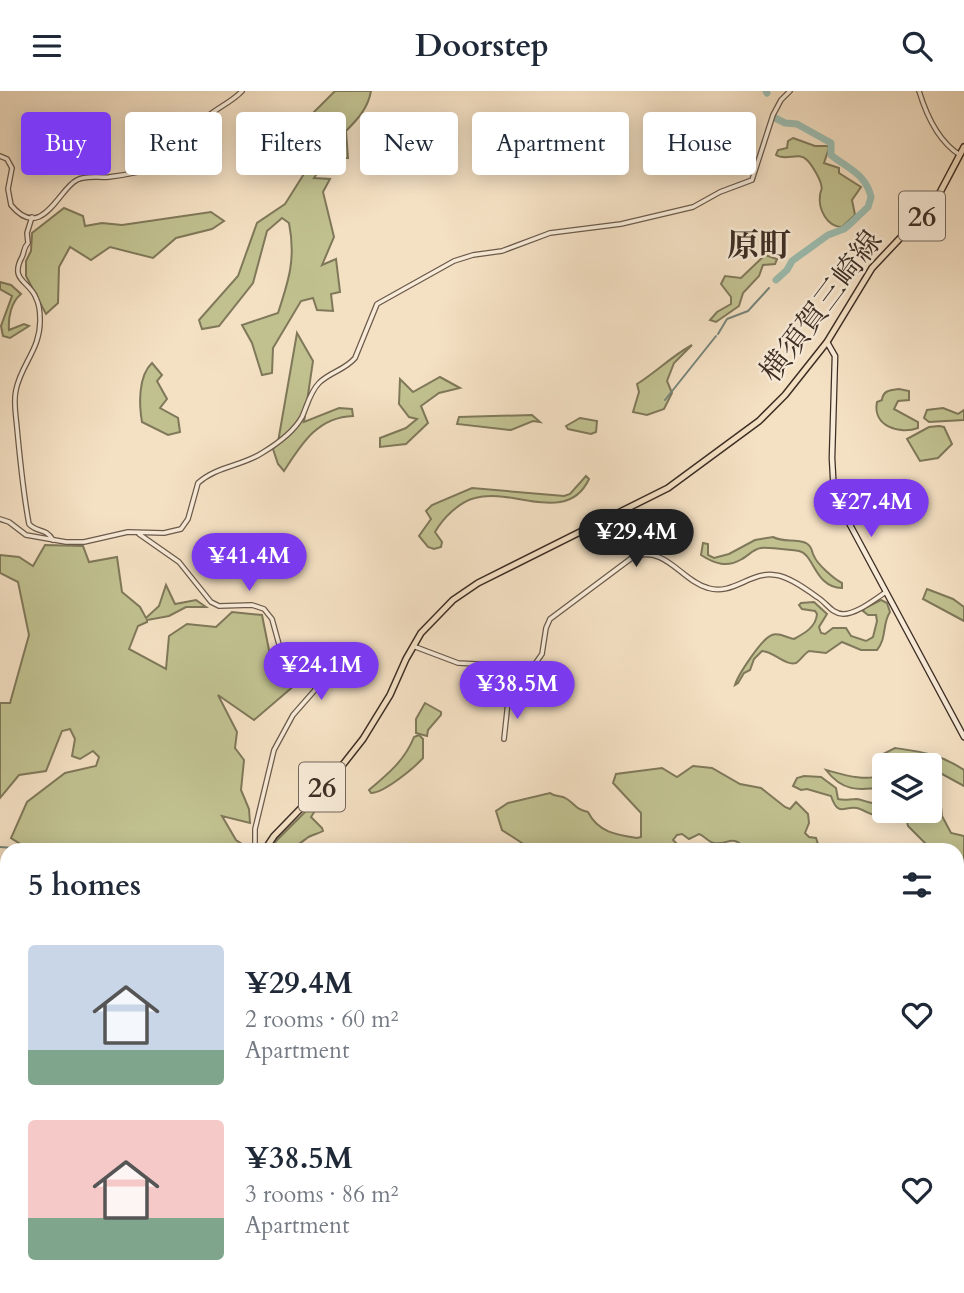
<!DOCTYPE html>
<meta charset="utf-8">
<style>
body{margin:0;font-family:Cardo,"Noto Serif JP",serif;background:#f6f6f7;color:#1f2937;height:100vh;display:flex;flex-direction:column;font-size:26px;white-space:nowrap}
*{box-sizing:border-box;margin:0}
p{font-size:23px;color:#747a83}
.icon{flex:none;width:38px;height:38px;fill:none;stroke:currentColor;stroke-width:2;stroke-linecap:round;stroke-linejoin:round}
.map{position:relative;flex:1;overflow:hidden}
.side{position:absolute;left:0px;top:752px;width:964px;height:450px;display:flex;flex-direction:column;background:#fff;border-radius:21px 21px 0 0;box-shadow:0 4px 18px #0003}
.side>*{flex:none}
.hud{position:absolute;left:21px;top:21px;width:922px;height:63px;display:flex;gap:14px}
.controls{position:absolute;left:872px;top:662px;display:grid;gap:14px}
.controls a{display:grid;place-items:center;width:70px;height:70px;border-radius:7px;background:#fff;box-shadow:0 4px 18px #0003;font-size:35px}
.price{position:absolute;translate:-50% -60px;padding:0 16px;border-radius:24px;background:#7c3aed;color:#fff;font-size:23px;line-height:46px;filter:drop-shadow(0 2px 4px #0008)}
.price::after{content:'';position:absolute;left:50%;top:42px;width:21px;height:16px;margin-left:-10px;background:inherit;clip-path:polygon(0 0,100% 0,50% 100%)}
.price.active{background:#222;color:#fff}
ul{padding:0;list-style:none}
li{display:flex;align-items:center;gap:21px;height:175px;padding:0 28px}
li span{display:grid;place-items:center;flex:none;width:196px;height:140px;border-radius:7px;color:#555}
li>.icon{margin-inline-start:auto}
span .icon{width:84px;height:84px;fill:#fffc;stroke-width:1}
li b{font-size:30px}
h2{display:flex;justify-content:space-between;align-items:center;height:84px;padding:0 28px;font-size:30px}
.pill{padding:0 24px;border-radius:7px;background:#fff;box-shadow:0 4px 18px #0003;font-size:24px;line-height:63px}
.pill.active{background:#7c3aed;color:#fff}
header{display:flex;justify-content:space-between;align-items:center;height:91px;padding:0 28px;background:#fff;font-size:32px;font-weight:600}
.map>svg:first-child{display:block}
.green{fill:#c1c190;stroke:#7f785a;stroke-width:2}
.water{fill:#9cbdb1;stroke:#768479;stroke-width:2}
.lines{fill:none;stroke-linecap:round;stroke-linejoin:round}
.stream{stroke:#768479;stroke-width:2}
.river{stroke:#9cbdb1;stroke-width:7}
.tertiary-casing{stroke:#6b5a4c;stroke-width:6}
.secondary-casing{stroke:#3d2e25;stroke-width:7}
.primary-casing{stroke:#3d2e25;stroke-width:8}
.trunk-casing{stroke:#3d2e25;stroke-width:8}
.tertiary{stroke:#f8ebd8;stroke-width:3.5}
.secondary{stroke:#f8ebd8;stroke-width:4.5}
.primary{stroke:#f4e0c3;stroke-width:5}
.trunk{stroke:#f4e0c3;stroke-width:5}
.labels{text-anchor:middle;stroke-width:5;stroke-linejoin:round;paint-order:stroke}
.shield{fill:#f8ebd8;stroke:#75675b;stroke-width:2}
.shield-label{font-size:28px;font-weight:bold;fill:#3d2e25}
.street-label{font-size:30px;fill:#3d2e25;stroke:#f8ebd8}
.neighbourhood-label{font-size:32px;font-weight:bold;fill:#3d2e25;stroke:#f8ebd8}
</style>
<header><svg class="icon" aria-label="menu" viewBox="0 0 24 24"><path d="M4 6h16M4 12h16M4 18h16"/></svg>Doorstep<svg class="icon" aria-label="search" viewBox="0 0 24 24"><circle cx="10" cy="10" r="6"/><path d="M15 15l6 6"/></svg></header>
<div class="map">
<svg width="964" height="1202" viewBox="0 0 964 1202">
<rect width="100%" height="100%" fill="#f4e0c3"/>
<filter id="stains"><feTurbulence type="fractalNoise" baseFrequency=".00286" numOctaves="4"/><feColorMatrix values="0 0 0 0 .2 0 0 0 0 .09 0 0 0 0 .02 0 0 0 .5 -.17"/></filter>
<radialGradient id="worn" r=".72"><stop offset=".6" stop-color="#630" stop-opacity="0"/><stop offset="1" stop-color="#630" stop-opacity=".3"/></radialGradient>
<g class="green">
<path d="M335,0H371C368,17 358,28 346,40L348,67H328L314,87L330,88L323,101L334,146L322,174L336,168L340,201L331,203L333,220L317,219L313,207L301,210L273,257L272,282L262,284L252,252L242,234L278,222C289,189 296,167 289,132L282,127L267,140L253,192L219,235L202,238L199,229L238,185L257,132L285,113L319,59L310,46L288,73L277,69L289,46Z"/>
<path d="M793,47L815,55H827L829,57L824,72L839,77V82L861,96L852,109L855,124L842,136C827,136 818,118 820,104C821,97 823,100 821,93C819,86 812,74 807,69C798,60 786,71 776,64L778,59L787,57L788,50Z"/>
<polygon points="64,117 83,125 85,135 102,132 122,134 211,121 224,130 212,138 176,147 153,167 110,156 91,169 70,156 59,176 58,212 46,223 26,185 26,170 31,160 32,142"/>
<polygon points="765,164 777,168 775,173 763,174 759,185 743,202 739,215 716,231 710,229 717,221 731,213 731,206 721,193 725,185 741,187"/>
<path d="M0,191L11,194L21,203C11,211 8,227 9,239L24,233L29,235L10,247L3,245L1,235L12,205L0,198Z"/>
<path d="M297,242L313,270L304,331L339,317L352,318L353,325C317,326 301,354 284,380L278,373L273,358L278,351Z"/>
<path d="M692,254L674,272L667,290L672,302L664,318L647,324L633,321L639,301L637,293C656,281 672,265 692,254Z"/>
<path d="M152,272L162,284L157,290L167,308L160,317L178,327L180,341L168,344L142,331C139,314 138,285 152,272Z"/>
<polygon points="440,286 460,297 439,302 421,315 428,332 406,353 380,356 380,347 406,337 417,328 409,326 399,313 400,288 413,301"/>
<path d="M899,298L909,300V309L898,310L894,318L918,331V337C900,344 872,335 877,311L882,309C883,299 891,299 899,298Z"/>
<polygon points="943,317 958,323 964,319 964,329 929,331 924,327 927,319"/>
<polygon points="532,324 540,331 533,330 511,339 457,333 459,326"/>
<polygon points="580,327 597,330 596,341 591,343 568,338 566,335"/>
<polygon points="939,335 944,336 952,353 938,367 920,370 907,348 929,336"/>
<path d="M586,385L589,388C567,435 513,396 475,407C459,411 443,427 435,441L442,451L441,456L434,458L428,456L419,445L431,428L426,420L432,414L472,397L564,405L570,403Z"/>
<polygon points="896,402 914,413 906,427 885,414 874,417 870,410"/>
<path d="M773,446C784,452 795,447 806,452C813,456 811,460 814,465C817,473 834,488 842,492V497C815,497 814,463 799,460C794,459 764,456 761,457C753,458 748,465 742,468C727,477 715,473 701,464L703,452L708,453V464L714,467L729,463L755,449Z"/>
<polygon points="45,454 83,455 89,471 117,466 122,501 140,516 146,527 159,515 166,494 175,513 196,509 206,516 186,516 169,525 147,529 147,531 138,535 129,558 166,578 169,545 187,533 216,536 232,521 262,524 271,569 295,580 302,588 254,629 218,604 237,641 235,657 244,669 241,699 249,718 250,732 222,725 236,749 251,759 153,759 138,753 131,759 30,759 11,747 27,711 65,682 96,675 99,666 93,660 80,668 72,665 75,648 70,638 62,640 46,680 19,684 0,707 0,612 10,612 29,544 18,491 0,482 0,464 19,466 33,475"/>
<polygon points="927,498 953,508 964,516 964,530 923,508"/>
<path d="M881,509L887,512L890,521C882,533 887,547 877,559H861L842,551L826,562L809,560C804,563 800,570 796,572C785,575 773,560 762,560L754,568L750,579L744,582L738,592L735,594C738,584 762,547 772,544C779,541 787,547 794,548C805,542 816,536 817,523L815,520L802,518L799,514L801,512L814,511L827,523L819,536L821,542L825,543L833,537H846L851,545L866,550L873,546L877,530L876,524H868L863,520L865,517Z"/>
<polygon points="425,612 441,621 441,624 428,639 427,645 416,642 416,628"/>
<path d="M419,644L423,648V667C414,677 384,702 371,702L369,699C388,683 405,669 414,646Z"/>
<path d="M895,657C923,661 940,663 964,679V695L929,676V674L920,672L884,674V693L882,696C858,700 842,700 826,679C841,683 868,692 882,683L879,665Z"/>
<path d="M693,675L712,677L740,693L761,697L785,716L790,718L796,711L808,723L809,732L805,742L809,746L816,747L820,759H746C732,741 728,755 714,752C708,751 705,745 699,743L689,748L682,743L677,744L673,749L676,752L673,759H526L525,754L502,739L496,720L508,712L550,702C556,707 560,703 567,708C576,714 575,718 588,721C598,741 616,744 637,747L641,746V722L613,692L616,683L662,677L677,686Z"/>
<path d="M804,685L821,686L836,697L838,708C845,710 849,708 857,708C865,709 870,714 880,712L881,703L884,701V717L876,724C868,723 866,720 860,718C846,712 839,729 831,705L807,698L801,699L793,695L797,687Z"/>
<polygon points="929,690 939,697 942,725 951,742 964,745 964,801 957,801 957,760 932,759 908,735 906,726 894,729 898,719 929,719"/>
<path d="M319,707L322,709L311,726L322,737L323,740C318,743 311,744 307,747C290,760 291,760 270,759L277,749Z"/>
<polygon points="957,827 964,844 964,1040 957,1044"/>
<polygon points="7,896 7,980 0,992 0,897"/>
<polygon points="7,1032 7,1195 92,1195 89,1202 0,1202 0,1056 4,1052 0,1040"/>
<polygon points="964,1047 964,1107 957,1110 957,1055"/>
<polygon points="706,1195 793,1195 792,1202 704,1202"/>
</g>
<polygon class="water" points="964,862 964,950 957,953 957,870"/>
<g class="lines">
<g class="stream">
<polyline points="718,243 727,228 748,220 769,197"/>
<polyline points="665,309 716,245"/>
<polyline points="0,756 14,757"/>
</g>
<g class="river">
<polyline points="766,0 767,2"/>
<path d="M775,27L785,32L797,33L831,52V64C847,77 866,83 871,106L868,116L850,133L844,138L828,144L792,170L787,179L776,189"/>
</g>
<defs>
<g id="tertiary">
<path d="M919,0C926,23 939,51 960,64"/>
<path d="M0,65L7,68L12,77L8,98L11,114C42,152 59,97 77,89C86,84 98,87 109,86C126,84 145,80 161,75C185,67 191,40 208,25C219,16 233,10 242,0"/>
<path d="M32,126L27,142L28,152C23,157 25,160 22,166C9,190 30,190 36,207C39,213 40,222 40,228C41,258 21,273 16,299C13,311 16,324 17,337C20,369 23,401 29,433C37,442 45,436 53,449"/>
<path d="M0,428L9,431L26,444L66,451H84L128,441L164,442L181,438L188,428L198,392C217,375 242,375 262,362C277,353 293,342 302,326C307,315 310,301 319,292C330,281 345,279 355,267L377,213L454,170L473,164L502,160L550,142L621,133L693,116L720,101L752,89L773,24L781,9L790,0"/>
<polyline points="139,443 179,471 211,511 219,515 252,514 264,518 272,528 280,557 308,576 316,587 315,599 293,624 274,659 255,738 255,760"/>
<polyline points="413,555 458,572 495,574 521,592"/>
<path d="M504,648L508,611L542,563L546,537L550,528L633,466C666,454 680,489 708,497C732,505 751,480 775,484C788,485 806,498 817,506C826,511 832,523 843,523C857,523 875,508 886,501"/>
<polyline points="0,1032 7,1024"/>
</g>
<polyline id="secondary" points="827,251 835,265 832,367 834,404 964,646"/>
<polyline id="primary" points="264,760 274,745 341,676 363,648 390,604 406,568 421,542 453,509 478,492 668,397 759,330 785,304 827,251 872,177 936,109 964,56"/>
<g id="trunk">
<polyline points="329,1195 331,1202"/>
<polyline points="201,1202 202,1195"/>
</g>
</defs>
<use href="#tertiary" class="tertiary-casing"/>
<use href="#secondary" class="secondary-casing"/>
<use href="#primary" class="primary-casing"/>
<use href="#trunk" class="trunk-casing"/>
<use href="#tertiary" class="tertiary"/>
<use href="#secondary" class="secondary"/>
<use href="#primary" class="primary"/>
<use href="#trunk" class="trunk"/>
</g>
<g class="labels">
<g class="shield">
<rect x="899" y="100.5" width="46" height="49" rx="5"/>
<rect x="299" y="671.5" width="46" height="49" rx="5"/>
</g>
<g class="shield-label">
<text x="922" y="135">26</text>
<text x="322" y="706">26</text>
</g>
<g class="street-label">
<text transform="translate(821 215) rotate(-53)" y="10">横須賀三崎線</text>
</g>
<g class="neighbourhood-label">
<text x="759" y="165">原町</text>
</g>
</g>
<rect width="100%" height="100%" filter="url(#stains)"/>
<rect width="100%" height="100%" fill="url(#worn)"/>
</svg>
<div class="controls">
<a><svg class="icon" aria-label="layers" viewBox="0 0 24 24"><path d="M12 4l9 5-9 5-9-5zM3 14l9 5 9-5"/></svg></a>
</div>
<b class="price" style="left:871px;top:448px">¥27.4M</b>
<b class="price active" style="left:636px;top:478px">¥29.4M</b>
<b class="price" style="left:249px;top:502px">¥41.4M</b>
<b class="price" style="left:321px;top:611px">¥24.1M</b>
<b class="price" style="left:517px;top:630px">¥38.5M</b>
<div class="hud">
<a class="pill active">Buy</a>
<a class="pill">Rent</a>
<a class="pill">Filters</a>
<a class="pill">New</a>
<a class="pill">Apartment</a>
<a class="pill">House</a>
</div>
<section class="side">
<h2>5 homes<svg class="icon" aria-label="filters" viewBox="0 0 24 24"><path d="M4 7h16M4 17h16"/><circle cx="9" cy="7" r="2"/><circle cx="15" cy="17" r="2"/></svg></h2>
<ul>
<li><span style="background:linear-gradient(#c9d6e8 75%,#7fa58c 0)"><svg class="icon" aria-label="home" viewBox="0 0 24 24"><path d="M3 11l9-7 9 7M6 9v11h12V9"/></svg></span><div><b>¥29.4M</b><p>2 rooms · 60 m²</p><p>Apartment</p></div><svg class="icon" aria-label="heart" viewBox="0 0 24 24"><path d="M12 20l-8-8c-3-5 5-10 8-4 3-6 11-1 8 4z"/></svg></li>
<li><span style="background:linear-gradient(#f6c9c9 70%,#7fa58c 0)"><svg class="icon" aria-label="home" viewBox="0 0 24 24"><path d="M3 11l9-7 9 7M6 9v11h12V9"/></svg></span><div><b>¥38.5M</b><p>3 rooms · 86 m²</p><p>Apartment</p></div><svg class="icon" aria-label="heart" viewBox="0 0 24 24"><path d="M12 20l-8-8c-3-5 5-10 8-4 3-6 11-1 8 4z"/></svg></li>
</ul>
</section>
</div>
